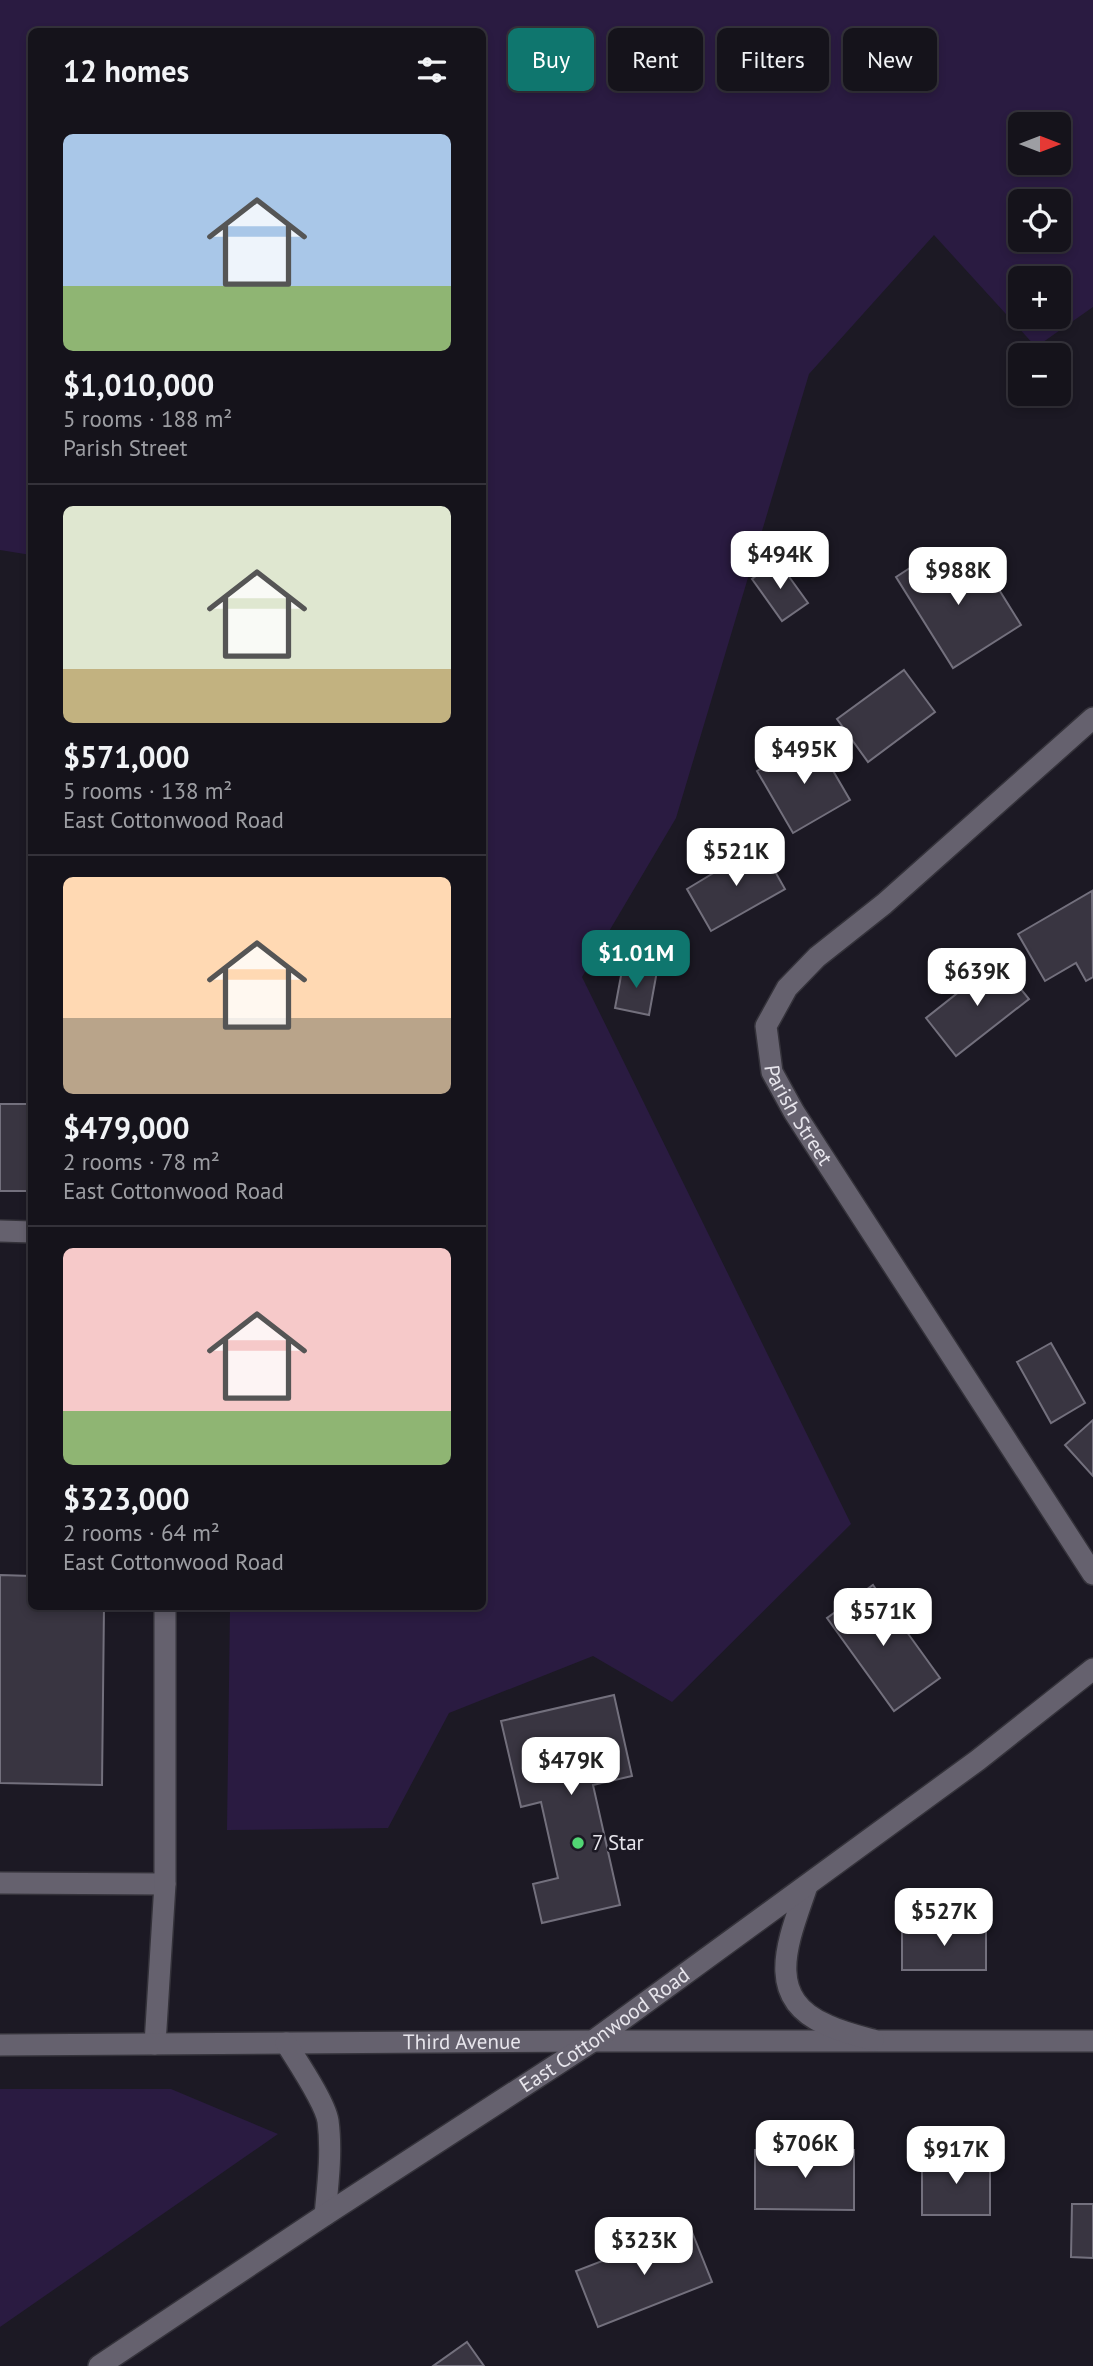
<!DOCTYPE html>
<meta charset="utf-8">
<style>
body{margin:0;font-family:"PT Sans",sans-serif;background:#1e1c24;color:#f1f3f6;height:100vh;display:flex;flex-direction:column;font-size:26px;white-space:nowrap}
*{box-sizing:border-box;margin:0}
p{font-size:23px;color:#9d9ea3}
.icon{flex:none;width:38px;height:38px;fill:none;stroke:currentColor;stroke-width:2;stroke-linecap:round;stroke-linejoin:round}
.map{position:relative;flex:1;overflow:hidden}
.panel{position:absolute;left:28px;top:28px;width:458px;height:1582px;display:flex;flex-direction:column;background:#15131b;border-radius:10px;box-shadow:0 4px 10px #0003,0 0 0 2px #34323a}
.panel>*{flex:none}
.hud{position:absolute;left:508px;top:28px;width:480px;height:63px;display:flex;gap:14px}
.needle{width:46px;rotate:90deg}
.fabs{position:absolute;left:1008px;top:112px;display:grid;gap:14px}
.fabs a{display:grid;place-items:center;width:63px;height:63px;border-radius:10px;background:#15131b;box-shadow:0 4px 10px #0003,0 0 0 2px #34323a;font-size:35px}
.price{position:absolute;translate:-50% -60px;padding:0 16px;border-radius:14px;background:#fff;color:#222;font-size:23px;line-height:46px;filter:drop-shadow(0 2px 4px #0008)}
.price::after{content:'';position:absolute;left:50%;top:42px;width:21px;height:16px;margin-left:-10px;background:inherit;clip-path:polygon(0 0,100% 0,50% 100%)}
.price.current{background:#0f766e;color:#fff}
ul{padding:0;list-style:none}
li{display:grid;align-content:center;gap:14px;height:371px;padding:0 35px}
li+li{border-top:2px solid #34323a}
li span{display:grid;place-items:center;height:217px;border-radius:10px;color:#555}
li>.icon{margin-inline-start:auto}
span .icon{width:126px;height:126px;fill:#fffc;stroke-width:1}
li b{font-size:30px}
h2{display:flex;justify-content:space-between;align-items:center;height:84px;padding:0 35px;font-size:30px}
.chip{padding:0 24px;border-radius:10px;background:#15131b;box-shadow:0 4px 10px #0003,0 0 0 2px #34323a;font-size:24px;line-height:63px}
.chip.current{background:#0f766e;color:#fff}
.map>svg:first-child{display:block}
.green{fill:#2a1b41;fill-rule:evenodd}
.building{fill:#393541;stroke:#73707d;stroke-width:2}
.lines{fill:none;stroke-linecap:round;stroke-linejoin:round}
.service-casing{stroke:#34323a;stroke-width:24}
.minor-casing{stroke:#34323a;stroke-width:24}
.tertiary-casing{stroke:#34323a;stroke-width:24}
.secondary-casing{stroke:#34323a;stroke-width:24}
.service{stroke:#65616e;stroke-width:21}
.minor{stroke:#65616e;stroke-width:21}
.tertiary{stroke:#65616e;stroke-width:21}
.secondary{stroke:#65616e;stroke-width:21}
.poi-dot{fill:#51d674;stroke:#1c1924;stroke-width:2.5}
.labels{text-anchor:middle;stroke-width:5;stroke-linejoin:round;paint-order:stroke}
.street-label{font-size:21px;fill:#e7e5ec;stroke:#1c1924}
.poi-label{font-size:21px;fill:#e7e5ec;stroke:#1c1924;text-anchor:start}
</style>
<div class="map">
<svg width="1093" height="2366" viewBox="0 0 1093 2366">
<rect width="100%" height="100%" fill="#1c1924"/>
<g class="green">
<path d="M0,0H1093V307L1036,347L934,235L809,374L676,818L582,977L851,1524L672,1702L593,1656L449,1713L388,1828L227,1830L230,1607L483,1606V32H32L31,555L0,550ZM1020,124H1059V163H1020ZM1020,201H1059V240H1020ZM1020,278H1059V317H1020Z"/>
<polygon points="0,2089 171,2089 278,2134 0,2327"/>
</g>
<g class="building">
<polygon points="938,550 957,581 983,564 1021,625 953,668 896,577"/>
<polygon points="777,560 808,603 782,621 752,579"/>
<polygon points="904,670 935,712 868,762 837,719"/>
<polygon points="814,738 850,800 793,833 757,771"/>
<polygon points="760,845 785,889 711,931 687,889"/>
<polygon points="1092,891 1093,977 1086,981 1076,963 1045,981 1018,934"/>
<polygon points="998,961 1029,999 956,1056 926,1018"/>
<polygon points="623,965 657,971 649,1015 615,1008"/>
<rect x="0" y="1104" width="32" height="87"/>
<polygon points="1051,1343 1085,1403 1051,1423 1017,1362"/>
<polygon points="1093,1420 1093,1476 1065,1445"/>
<polygon points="0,1575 32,1576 32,1606 104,1606 102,1785 0,1783"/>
<polygon points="873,1585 940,1678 894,1711 827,1618"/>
<polygon points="614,1695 632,1776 593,1785 620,1905 542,1923 533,1884 558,1878 541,1802 521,1807 501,1721"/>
<rect x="902" y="1926" width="84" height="44"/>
<polygon points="755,2150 854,2150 854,2210 755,2209"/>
<rect x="922" y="2156" width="68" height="59"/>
<polygon points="1072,2204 1093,2204 1093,2258 1071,2257"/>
<polygon points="690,2227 712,2282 598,2327 576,2271"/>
<polygon points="467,2342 484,2366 433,2366"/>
</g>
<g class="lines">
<defs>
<g id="service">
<polyline points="0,1231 32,1232"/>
<polyline points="0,1883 165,1884"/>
<polyline points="155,2044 165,1884 165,1606"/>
</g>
<g id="minor">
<path id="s1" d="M1093,718L884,904L817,957L787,988L766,1026L772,1072L794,1112L1093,1574"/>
</g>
<g id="tertiary">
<path id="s2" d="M0,2045L593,2041H1093"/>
</g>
<g id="secondary">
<path d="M807,1886C790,1937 761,1997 827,2025C842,2032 858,2036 873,2040"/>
<path d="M286,2043C297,2061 325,2102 328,2121C332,2151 328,2184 325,2215"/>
<path id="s3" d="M99,2366L325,2215L593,2041L978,1760L1093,1669"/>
</g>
</defs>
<use href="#service" class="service-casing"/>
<use href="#minor" class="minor-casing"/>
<use href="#tertiary" class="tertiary-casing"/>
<use href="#secondary" class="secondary-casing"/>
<use href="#service" class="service"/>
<use href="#minor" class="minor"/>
<use href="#tertiary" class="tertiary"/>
<use href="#secondary" class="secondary"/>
</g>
<circle class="poi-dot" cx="578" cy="1843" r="7"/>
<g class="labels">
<g class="street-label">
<text dy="7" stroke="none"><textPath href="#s1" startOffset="548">Parish Street</textPath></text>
<text dy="7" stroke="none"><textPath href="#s3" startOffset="607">East Cottonwood Road</textPath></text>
<text dy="7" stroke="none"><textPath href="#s2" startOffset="462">Third Avenue</textPath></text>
</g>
<g class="poi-label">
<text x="592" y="1850">7 Star</text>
</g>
</g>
</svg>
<div class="fabs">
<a><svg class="needle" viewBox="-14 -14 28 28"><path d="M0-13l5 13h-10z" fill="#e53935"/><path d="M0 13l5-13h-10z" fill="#9d9ea3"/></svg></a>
<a><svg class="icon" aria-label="locate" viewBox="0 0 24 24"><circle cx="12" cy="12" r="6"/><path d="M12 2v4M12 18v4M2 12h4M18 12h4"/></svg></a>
<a>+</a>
<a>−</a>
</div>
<b class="price" style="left:780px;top:591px">$494K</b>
<b class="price" style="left:958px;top:607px">$988K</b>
<b class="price" style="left:804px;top:786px">$495K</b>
<b class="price" style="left:736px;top:888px">$521K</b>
<b class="price current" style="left:636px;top:990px">$1.01M</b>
<b class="price" style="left:977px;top:1008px">$639K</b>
<b class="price" style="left:883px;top:1648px">$571K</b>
<b class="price" style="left:571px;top:1797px">$479K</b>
<b class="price" style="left:944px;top:1948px">$527K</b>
<b class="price" style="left:805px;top:2180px">$706K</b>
<b class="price" style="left:956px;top:2186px">$917K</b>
<b class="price" style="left:644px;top:2277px">$323K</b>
<div class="hud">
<a class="chip current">Buy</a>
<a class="chip">Rent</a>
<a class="chip">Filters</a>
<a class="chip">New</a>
</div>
<section class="panel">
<h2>12 homes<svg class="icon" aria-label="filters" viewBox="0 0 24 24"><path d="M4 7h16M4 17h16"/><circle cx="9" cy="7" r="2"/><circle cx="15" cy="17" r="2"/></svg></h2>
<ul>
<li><span style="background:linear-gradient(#a9c7e8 70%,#8fb573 0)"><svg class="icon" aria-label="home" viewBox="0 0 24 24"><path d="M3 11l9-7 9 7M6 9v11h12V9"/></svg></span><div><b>$1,010,000</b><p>5 rooms · 188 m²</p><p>Parish Street</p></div></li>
<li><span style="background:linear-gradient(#dfe7d0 75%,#c2b280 0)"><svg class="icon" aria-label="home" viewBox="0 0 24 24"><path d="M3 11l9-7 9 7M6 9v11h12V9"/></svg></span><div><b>$571,000</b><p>5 rooms · 138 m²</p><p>East Cottonwood Road</p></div></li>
<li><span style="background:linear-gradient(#ffd9b3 65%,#b9a48a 0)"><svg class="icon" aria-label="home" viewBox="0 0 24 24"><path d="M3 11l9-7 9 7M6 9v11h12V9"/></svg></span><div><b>$479,000</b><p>2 rooms · 78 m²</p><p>East Cottonwood Road</p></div></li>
<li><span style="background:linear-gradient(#f6c9c9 75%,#8fb573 0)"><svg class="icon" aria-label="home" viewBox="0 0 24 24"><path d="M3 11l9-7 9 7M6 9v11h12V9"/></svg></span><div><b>$323,000</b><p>2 rooms · 64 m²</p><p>East Cottonwood Road</p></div></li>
</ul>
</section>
</div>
